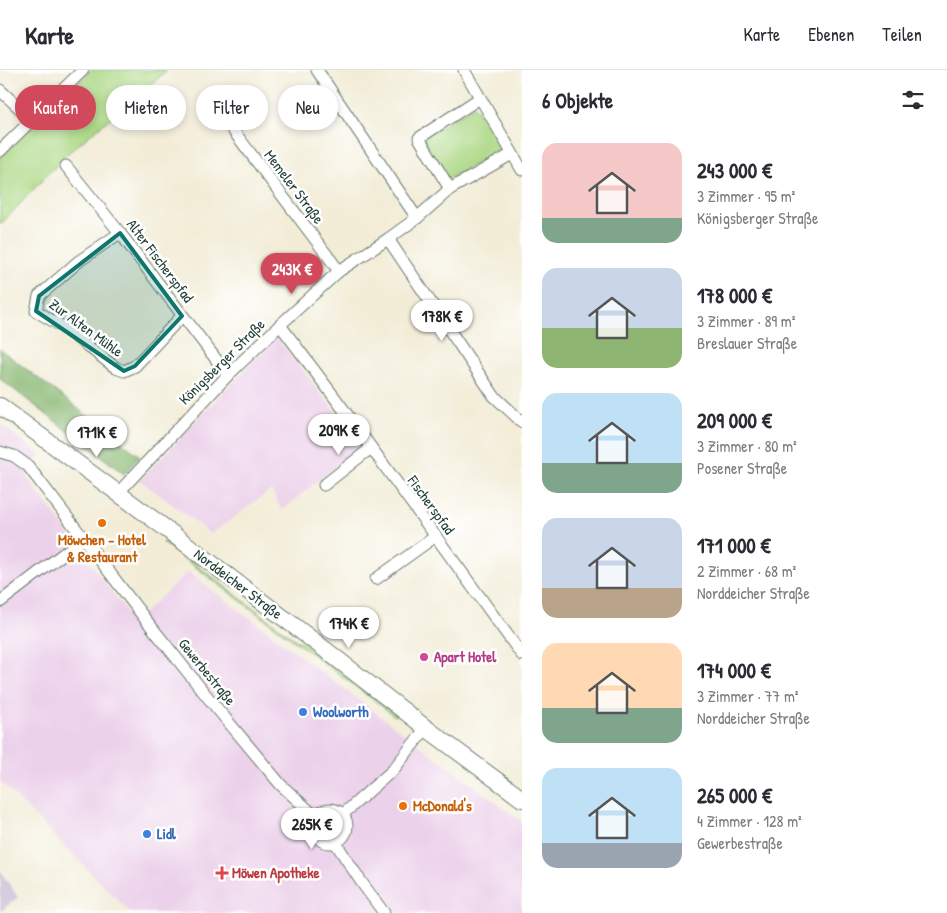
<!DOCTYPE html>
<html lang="de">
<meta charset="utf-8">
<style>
body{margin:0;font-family:"Patrick Hand",sans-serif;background:#f2f2f3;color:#2b2b33;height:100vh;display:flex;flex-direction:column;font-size:19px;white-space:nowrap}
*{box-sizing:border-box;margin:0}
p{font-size:16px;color:#7c7c81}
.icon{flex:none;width:28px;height:28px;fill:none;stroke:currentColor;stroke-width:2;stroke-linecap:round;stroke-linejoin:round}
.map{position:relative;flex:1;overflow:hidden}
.details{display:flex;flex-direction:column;background:#fff;width:425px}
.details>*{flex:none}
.top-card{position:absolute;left:15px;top:15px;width:431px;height:45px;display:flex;gap:10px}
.price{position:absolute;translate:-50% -42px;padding:0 11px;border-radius:18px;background:#fff;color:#222;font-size:16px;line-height:32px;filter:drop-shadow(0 1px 2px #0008)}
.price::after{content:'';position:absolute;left:50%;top:30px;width:15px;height:11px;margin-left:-8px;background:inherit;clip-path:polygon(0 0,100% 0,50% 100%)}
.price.current{background:#d1495b;color:#fff}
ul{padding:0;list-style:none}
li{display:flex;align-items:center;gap:15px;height:125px;padding:0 20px}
li span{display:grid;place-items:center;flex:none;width:140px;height:100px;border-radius:15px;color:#555}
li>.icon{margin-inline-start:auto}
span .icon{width:60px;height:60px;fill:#fffc;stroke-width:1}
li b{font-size:21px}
h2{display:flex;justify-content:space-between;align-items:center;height:60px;padding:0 20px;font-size:21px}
.tag{padding:0 18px;border-radius:22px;background:#fff;box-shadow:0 2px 8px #0003;font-size:18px;line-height:45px}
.tag.current{background:#d1495b;color:#fff}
header{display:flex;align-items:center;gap:30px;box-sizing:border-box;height:70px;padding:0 25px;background:#fff;border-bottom:1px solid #e1e1e2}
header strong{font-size:24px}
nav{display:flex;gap:28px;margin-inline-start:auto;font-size:18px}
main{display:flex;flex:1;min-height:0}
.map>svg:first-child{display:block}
.built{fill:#ecd1ea}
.industrial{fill:#cbbfd5}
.green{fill:#acd884;stroke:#668a5c}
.forest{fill:#89b872;stroke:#547a53}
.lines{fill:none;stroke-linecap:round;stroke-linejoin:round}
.minor-casing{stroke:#697b6d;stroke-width:13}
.secondary-casing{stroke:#697b6d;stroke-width:18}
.minor{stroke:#fff;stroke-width:11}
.secondary{stroke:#fff;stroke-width:16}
.marked{fill:#0f766e;fill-opacity:0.2;stroke:#0f766e;stroke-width:4;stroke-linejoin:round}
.food-dot{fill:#e8710a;stroke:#fff;stroke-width:2}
.hotel-dot{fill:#d1479c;stroke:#fff;stroke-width:2}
.shop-dot{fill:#3f7fe0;stroke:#fff;stroke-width:2}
.health-dot{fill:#e0444e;stroke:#fff;stroke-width:2}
.labels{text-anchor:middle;stroke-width:5;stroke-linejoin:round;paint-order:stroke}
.street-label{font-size:15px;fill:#1f3d34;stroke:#fff}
.food-label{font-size:15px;font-weight:bold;fill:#c56008;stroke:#fff}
.hotel-label{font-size:15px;font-weight:bold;fill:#b23c85;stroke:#fff;text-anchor:start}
.shop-label{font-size:15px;font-weight:bold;fill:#366cbe;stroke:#fff;text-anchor:start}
.health-label{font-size:15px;font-weight:bold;fill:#be3a42;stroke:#fff;text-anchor:start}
</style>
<header>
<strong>Karte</strong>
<nav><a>Karte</a><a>Ebenen</a><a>Teilen</a></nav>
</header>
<main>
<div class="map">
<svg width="522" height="843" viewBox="0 0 522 843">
<rect width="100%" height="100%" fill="#fff"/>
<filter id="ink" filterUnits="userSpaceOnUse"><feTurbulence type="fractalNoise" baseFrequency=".02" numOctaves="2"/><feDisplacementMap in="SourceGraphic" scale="10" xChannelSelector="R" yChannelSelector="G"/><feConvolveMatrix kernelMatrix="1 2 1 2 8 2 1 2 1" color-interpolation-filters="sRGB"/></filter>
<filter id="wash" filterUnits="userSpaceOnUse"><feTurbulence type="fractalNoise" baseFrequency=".0096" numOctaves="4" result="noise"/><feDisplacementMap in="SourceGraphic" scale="20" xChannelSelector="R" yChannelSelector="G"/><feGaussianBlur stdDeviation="1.12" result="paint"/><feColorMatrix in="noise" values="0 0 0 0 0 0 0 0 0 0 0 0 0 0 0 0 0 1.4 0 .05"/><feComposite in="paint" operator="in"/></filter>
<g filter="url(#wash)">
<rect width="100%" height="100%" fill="#f3edd8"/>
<g class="built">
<polygon points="276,267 362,375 282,440 271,420 211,464 140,410"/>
<polygon points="0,354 40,385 26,406 134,552 188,502 522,752 522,843 131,843 0,711"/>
</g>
<polygon class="industrial" points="0,800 18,827 0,842"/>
<g class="green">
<polygon points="91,0 168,0 67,84 0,155 0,88"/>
<polygon points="474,36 503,79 448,109 423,68"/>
<polygon points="165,471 297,571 304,572 396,643 395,646 162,472"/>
<circle cx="330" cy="756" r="9"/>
</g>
<polygon class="forest" points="0,279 140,386 124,404 0,309"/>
</g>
<g filter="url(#ink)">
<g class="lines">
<defs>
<g id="minor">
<polyline points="317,0 417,148"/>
<polyline points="464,0 522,100"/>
<polyline points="0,20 32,50"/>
<polyline points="208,27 339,201"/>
<polyline points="0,81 83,0"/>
<polyline points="66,96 120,163 228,305"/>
<polyline points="450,119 419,68 480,28"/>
<polyline points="120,163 79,191 39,226 36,241 63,257 116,298 124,301 135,296 182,246"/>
<polyline points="388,169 494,326 522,352"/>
<polyline points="280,255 338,332 522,585"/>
<polyline points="0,382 14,386 28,396 146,550 210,630 281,715 316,747"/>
<polyline points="324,415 371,378"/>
<polyline points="118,423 228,305 280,255 339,201 388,169 417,148 450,119 512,84"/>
<polyline points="376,509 436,466"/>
<polyline points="0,532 84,468"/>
<circle cx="330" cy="756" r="17"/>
<polyline points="342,745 393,700 426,658"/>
<polyline points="335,772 362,813 384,843"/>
</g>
<polyline id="secondary" points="0,336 157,452 314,571 426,658 522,729"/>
</defs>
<use href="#minor" class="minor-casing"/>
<use href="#secondary" class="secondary-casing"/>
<use href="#minor" class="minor"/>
<use href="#secondary" class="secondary"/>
</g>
</g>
<path class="marked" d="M120,163L182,246L135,296L124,301L36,241L39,226Z"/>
<g class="food-dot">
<circle cx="102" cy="453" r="5"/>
<circle cx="403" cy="736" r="5"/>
</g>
<circle class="hotel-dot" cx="424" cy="587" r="5"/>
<g class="shop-dot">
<circle cx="303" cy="642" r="5"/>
<circle cx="147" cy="764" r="5"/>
</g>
<path class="health-dot" d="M219.5 795.5h5v5h5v5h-5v5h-5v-5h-5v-5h5z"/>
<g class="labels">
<g class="street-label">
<text transform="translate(294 117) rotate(53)" y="5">Memeler Straße</text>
<text transform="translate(160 191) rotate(53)" y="5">Alter Fischerspfad</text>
<text transform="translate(86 258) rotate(36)" y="5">Zur Alten Mühle</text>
<text transform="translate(222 292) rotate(-45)" y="5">Königsberger Straße</text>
<text transform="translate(431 435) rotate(54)" y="5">Fischerspfad</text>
<text transform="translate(238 514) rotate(37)" y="5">Norddeicher Straße</text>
<text transform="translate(207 602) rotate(51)" y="5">Gewerbestraße</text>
</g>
<g class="food-label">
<text x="102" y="475">Möwchen - Hotel<tspan x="102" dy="17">&amp; Restaurant</tspan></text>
<text x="413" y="741" text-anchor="start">McDonald's</text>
</g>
<g class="hotel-label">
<text x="434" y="592">Apart Hotel</text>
</g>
<g class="shop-label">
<text x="313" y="647">Woolworth</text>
<text x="157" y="769">Lidl</text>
</g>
<g class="health-label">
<text x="232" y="808">Möwen Apotheke</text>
</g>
</g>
</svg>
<b class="price current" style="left:292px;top:225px">243K €</b>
<b class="price" style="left:442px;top:272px">178K €</b>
<b class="price" style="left:339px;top:386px">209K €</b>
<b class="price" style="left:97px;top:388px">171K €</b>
<b class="price" style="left:349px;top:579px">174K €</b>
<b class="price" style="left:312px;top:780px">265K €</b>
<div class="top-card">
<a class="tag current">Kaufen</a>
<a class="tag">Mieten</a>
<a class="tag">Filter</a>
<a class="tag">Neu</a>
</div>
</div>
<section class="details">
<h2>6 Objekte<svg class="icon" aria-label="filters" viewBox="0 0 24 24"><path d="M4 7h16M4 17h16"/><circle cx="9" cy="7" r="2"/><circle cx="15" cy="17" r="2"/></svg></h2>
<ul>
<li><span style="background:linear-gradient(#f6c9c9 75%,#7fa58c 0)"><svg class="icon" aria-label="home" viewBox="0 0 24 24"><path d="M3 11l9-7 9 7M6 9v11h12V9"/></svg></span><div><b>243 000 €</b><p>3 Zimmer · 95 m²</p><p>Königsberger Straße</p></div></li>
<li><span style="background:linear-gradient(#c9d6e8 60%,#8fb573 0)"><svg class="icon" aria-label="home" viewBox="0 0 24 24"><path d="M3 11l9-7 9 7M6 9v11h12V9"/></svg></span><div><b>178 000 €</b><p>3 Zimmer · 89 m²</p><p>Breslauer Straße</p></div></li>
<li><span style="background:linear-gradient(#bfe0f5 70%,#7fa58c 0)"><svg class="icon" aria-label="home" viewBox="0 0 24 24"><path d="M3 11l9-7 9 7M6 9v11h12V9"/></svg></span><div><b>209 000 €</b><p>3 Zimmer · 80 m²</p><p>Posener Straße</p></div></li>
<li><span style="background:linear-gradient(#c9d6e8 70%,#b9a48a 0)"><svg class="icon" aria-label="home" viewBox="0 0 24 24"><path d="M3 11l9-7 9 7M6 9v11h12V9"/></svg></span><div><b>171 000 €</b><p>2 Zimmer · 68 m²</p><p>Norddeicher Straße</p></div></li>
<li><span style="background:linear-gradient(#ffd9b3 65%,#7fa58c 0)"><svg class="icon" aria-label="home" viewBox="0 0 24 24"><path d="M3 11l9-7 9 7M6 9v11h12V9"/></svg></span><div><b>174 000 €</b><p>3 Zimmer · 77 m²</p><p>Norddeicher Straße</p></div></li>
<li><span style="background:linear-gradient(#bfe0f5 75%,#9aa5b1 0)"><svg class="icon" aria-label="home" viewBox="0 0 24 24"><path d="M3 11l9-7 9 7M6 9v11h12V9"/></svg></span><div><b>265 000 €</b><p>4 Zimmer · 128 m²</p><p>Gewerbestraße</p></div></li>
</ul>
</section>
</main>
